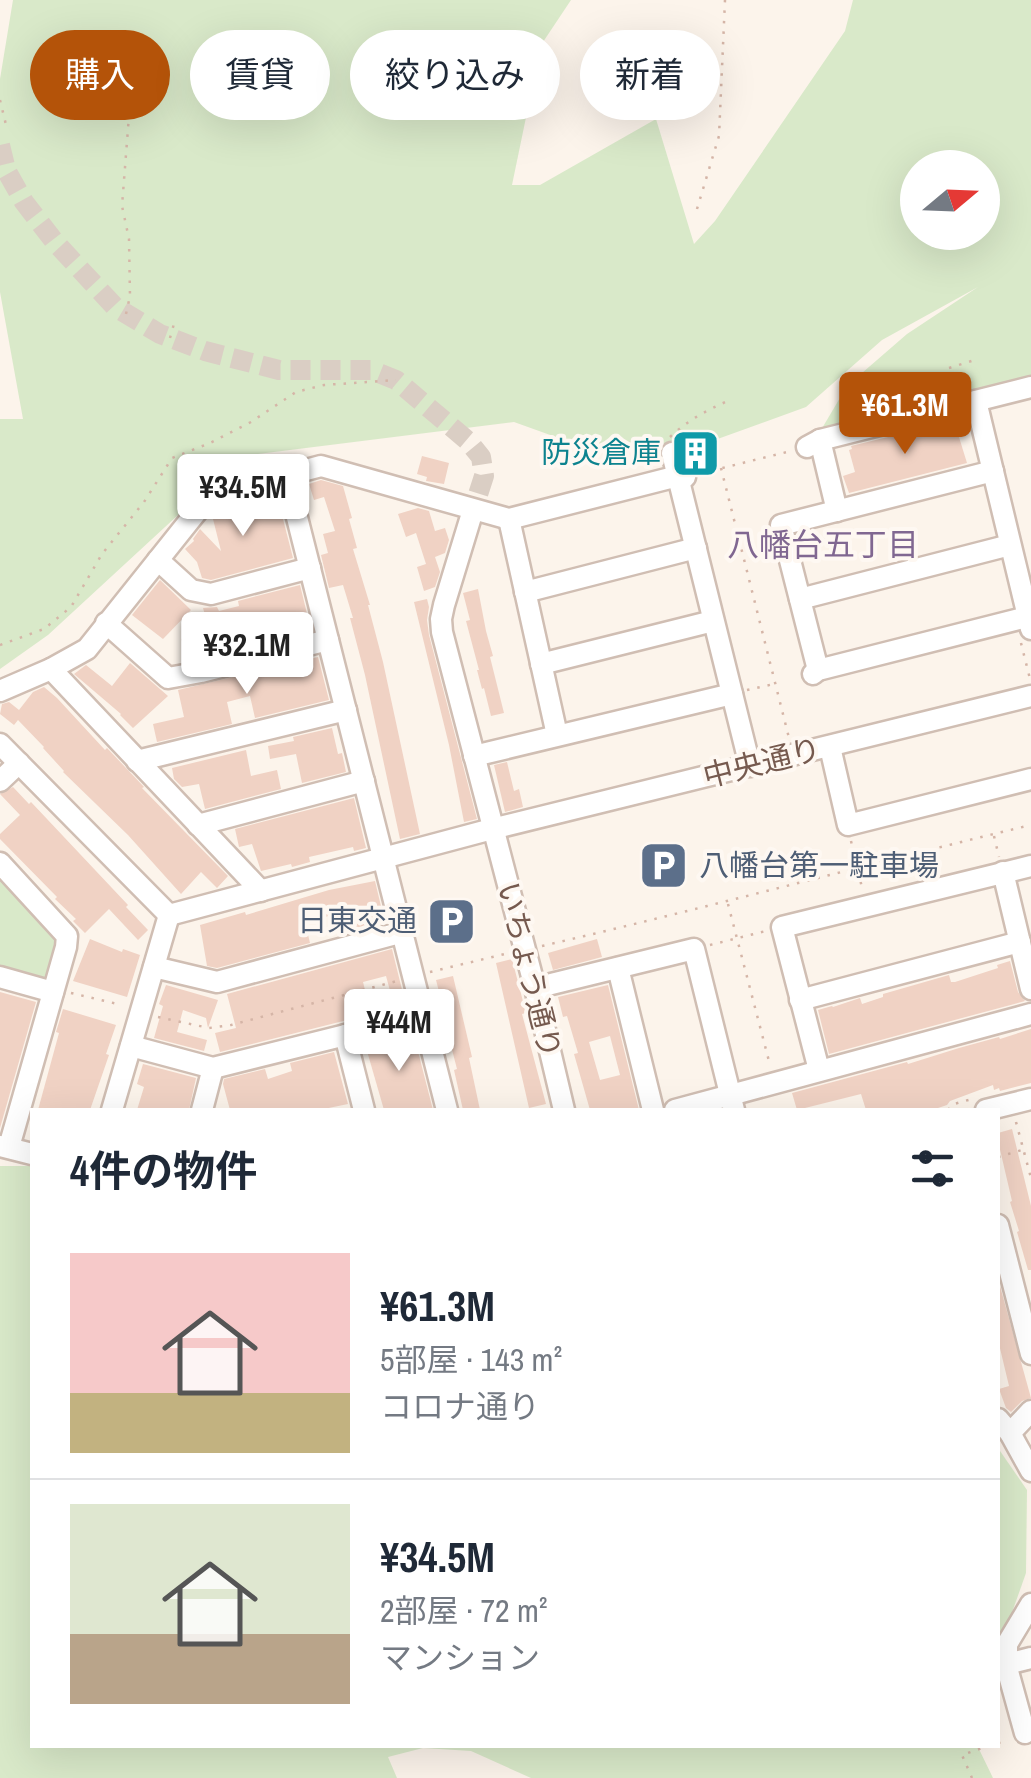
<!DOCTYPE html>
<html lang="ja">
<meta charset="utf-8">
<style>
body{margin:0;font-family:"Archivo Narrow","Noto Sans JP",sans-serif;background:#f6f6f7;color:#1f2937;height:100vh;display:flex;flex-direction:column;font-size:38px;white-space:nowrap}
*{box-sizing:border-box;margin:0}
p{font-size:32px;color:#747a83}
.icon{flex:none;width:55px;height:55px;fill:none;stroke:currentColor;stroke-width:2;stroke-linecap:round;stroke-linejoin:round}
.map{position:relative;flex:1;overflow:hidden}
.sheet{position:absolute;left:30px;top:1108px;width:970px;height:640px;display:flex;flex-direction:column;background:#fff;border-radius:0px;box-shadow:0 10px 40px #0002}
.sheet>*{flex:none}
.hud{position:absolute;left:30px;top:30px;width:972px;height:90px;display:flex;gap:20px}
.needle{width:65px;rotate:71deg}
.controls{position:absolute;left:900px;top:150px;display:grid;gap:20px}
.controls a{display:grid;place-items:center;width:100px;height:100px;border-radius:50%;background:#fff;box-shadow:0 10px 40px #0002;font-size:50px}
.price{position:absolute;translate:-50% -85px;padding:0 22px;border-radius:10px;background:#fff;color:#222;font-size:32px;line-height:65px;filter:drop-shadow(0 2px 5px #0008)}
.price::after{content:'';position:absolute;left:50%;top:60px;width:30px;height:22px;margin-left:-15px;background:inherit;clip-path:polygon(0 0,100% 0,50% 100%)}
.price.current{background:#b45309;color:#fff}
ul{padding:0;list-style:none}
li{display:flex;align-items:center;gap:30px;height:250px;padding:0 40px}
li+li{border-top:2px solid #e0e1e3}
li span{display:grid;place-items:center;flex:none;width:280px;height:200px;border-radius:0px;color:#555}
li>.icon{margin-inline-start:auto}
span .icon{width:120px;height:120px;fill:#fffc;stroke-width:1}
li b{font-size:42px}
h2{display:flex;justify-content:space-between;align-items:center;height:120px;padding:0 40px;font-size:42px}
.chip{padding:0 35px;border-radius:45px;background:#fff;box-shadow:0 10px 40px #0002;font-size:35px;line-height:90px}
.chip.current{background:#b45309;color:#fff}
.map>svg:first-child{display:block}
.green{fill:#d9e9c9;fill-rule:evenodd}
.building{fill:#f0d2c4;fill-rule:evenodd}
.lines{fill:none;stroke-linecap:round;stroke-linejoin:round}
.minor-tunnel{stroke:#dacec4;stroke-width:20;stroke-dasharray:20 10;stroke-linecap:butt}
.minor-casing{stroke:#d0beb3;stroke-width:25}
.path{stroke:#d5b5a7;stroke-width:2.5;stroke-dasharray:2.5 8;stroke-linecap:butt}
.minor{stroke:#fff;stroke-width:20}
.labels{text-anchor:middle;stroke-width:8;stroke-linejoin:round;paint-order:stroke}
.culture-label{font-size:30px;fill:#0d838f;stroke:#fef8f2;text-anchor:end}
.street-label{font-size:30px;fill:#765a4f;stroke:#fef8f2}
.service-label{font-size:30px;fill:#4e5e75;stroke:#fef8f2;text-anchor:start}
.neighbourhood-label{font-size:32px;fill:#806791;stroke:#fef8f2}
</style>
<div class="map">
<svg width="1031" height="1778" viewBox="0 0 1031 1778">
<rect width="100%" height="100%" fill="#fcf4eb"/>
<g class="green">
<path d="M13,0H571L541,45L512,185H540L656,119L694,244L715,221L845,31L853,0H1031V378L821,430L847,386L907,334L978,287L882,340L806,407L701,445H578L514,422L242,456L48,635L0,669V419H23L0,292V79ZM918,168H982V232H918Z"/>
<polygon points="0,878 60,938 49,985 0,971"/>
<polygon points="0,1166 32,1166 32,1745 977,1745 993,1778 531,1778 471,1751 423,1748 388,1757 397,1778 0,1778"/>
<polygon points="998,1448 1027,1490 1026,1573 998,1652"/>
</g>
<g class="building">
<polygon points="954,421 967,463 849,493 843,476 855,472 849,450 852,449 851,446"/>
<polygon points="422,456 449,463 444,484 426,481 427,477 417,474"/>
<polygon points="321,480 343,486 352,518 349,519 357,548 353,549 370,605 368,605 383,662 420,834 400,839 365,675 350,618 353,618 343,585 329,588 321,555 328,553 323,534 335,531 324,497 314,500 309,484"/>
<polygon points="276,492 293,558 211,580 202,578 197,562 185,549 194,541 193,539 200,529 221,551 212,515 236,506 236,504 250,500 251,501"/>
<polygon points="418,508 429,511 435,531 445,528 449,540 445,553 435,557 440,572 435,587 424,591 417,567 426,564 416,533 406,537 398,514"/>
<polygon points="160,580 191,610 163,639 132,615"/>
<polygon points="300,585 311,630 213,655 213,652 189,660 181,639 209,629 203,608 217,607 219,611 239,606 238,601"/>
<polygon points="478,589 486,631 493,656 490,657 504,713 491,716 484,688 482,689 477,670 479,670 466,621 470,620 463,593"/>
<polygon points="427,599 429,607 427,620 429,635 477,819 464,822 449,745 414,602"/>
<polygon points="318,657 329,700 255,718 250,696 227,702 232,724 157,742 153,724 184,717 178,690"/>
<polygon points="130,663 168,696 133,728 120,715 121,714 74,674 86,665 112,686"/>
<polygon points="44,687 57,698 105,750 107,748 144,787 142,788 228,876 217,888 201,872 181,894 128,835 63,772 64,771 43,748 44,747 18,720 14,725 0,714 2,704 9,702 19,710 33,692"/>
<polygon points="332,728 338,754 342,753 346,772 302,783 296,754 270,759 268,746 294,741 293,737"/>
<polygon points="246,750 251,776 277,770 281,789 205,809 199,784 182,787 174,779 172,768"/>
<polygon points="507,762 514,791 519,789 523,807 505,812 494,765"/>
<polygon points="13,787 29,804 31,802 128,905 126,907 148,930 138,940 109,909 85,933 73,921 76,919 55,899 57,897 0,839 0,834 20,815 0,794"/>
<polygon points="354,798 366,848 354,851 353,847 309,857 310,862 292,867 291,864 261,871 252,844 239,847 235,829"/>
<polygon points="375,881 385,923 338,935 333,915 305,922 310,943 217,968 207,966 200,925 245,912 246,915 329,890"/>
<polygon points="90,939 122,952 123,949 140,955 127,997 73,981"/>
<polygon points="597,939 602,957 553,970 548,953"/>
<polygon points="392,949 406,1006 395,1009 386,976 363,982 371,1014 220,1052 215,1033 236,1028 227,994"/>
<polygon points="512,959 526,1013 522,1014 546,1104 529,1108 496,963"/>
<polygon points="1010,961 1018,992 1025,1001 829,1054 818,1010 832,1006 833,1007 860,998 862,1004 883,997 883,994 949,975 951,982 955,982 998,968 997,965"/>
<polygon points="453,976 472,1057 469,1058 480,1110 463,1110 454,1070 457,1069 442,1011 444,1011 436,980"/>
<polygon points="166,985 218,1000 208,1028 206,1018 183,1010 177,1032 207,1040 204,1051 154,1038 163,1006 159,1004"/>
<path d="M608,985L639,1110H590L574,1054L578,1053L567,1016L563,1017L558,997ZM610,1036L620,1075L600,1080L589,1042Z"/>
<polygon points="0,992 36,1002 0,1128"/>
<polygon points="63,1009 116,1025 106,1054 109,1055 90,1110 38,1110 59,1033 56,1032"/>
<polygon points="1031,1029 1031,1083 1000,1091 999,1088 994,1090 993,1085 950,1101 947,1105 932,1110 866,1110 861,1094 797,1110 792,1093 907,1062 908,1064 959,1048 999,1037 1000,1039"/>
<polygon points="413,1032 433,1110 384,1110 365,1044"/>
<polygon points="334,1052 348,1104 319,1110 230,1110 223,1084 224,1079 265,1069 268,1079 292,1071 290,1063"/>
<polygon points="143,1064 196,1078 189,1110 137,1110 144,1087 137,1084"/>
<polygon points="1012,1129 1031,1206 1031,1270 1028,1270 1017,1232 1019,1231 1010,1202 1012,1201 998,1141 998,1133"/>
<polygon points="998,1279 1031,1398 1022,1401 1011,1412 1006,1408 999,1389 1009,1386 998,1340"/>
</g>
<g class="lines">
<polyline class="minor-tunnel" points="0,145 6,170 24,202 54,241 115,307 160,334 205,351 279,370 371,370 396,380 468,441 481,457 484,476 473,510"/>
<defs>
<g id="minor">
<polyline points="976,401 1031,629"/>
<polyline points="820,440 837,511"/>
<polyline points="807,447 820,440 1031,387"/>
<polyline points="672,453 750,766"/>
<polyline points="286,474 447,1110"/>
<polyline points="473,510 444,605 441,619 442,632 535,988 564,1110"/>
<polyline points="509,519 557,735"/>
<polyline points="158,560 191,590 211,594 310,568"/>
<polyline points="525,592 696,548"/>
<polyline points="800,599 1010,545"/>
<polyline points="106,623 168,678 201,672 328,640"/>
<polyline points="541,664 713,621"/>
<polyline points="51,669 261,891"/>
<polyline points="818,670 781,525 993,471"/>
<polyline points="813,674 818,670 1031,616"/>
<polyline points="0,691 51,669 87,649 190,520 203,504 223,492 321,466 509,519 678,476 685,477"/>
<polyline points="0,744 169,915"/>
<polyline points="830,747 848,825 1031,779"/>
<polyline points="474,756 732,694"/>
<polyline points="137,761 346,710"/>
<polyline points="0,781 19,763"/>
<polyline points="198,825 364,781"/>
<polyline points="0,863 67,936 66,947 9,1147"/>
<polyline points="1003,872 1031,989"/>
<polyline points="169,915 492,829 1031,696"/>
<polyline points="154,967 217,982 403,932"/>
<polyline points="618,968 653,1110"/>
<polyline points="0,977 53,992"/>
<polyline points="535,988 694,949 734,1110"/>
<polyline points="800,1000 1020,942"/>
<polyline points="345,1035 364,1110"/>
<polyline points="131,1046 213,1068 422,1016"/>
<polyline points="819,1070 782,927 1031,866"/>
<polyline points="112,1110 169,915"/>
<polyline points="202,1110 213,1068"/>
<polyline points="675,1110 1031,1014"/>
<polyline points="986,1110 1031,1099"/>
<polyline points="0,1146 32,1154"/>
<polyline points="998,1225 1031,1354"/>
<polyline points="998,1419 1010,1433 1031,1471"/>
<polyline points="1010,1433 1031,1411"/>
<polyline points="1007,1664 1031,1658"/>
<polyline points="1025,1733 1007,1668 1007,1644 1031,1604"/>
</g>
</defs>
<use href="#minor" class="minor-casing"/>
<g class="path">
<polyline points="0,100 7,129"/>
<polyline points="697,209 719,136 725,0"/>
<polyline points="126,314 130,296 129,239 122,206 131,90"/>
<polyline points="170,338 175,320"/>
<polyline points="949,368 978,359"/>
<path d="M670,437C688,420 707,410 730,400"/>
<polyline points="721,468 789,738"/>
<polyline points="702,473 791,451"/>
<polyline points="1021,643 1030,679"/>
<polyline points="0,645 44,629 71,607 102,554 144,502 172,458 210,443 251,422 296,392 324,385 396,380"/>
<polyline points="747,690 774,684"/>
<polyline points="994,836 999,857"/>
<polyline points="851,841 863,892"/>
<polyline points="728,904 770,1065"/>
<polyline points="710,945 766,931"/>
<path d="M542,946C706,908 868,864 1031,825"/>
<polyline points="430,972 509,953"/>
<polyline points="71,993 122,1005"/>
<polyline points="158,1017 209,1028 231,1025 397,981"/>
<polyline points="948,1110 954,1104 972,1099"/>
<polyline points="1016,1122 1031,1178"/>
<polyline points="998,1157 1022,1150"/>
<polyline points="998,1743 1004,1741"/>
<polyline points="972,1778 962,1755 991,1745"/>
</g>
<use href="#minor" class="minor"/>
</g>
<defs>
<symbol id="building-square" viewBox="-11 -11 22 22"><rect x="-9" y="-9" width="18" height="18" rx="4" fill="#0f9aa8" stroke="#fef8f2"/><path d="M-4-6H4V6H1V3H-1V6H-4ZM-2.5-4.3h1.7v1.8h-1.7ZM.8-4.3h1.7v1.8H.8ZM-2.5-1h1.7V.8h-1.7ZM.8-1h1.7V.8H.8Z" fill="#fff"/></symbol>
<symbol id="parking-square" viewBox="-11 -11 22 22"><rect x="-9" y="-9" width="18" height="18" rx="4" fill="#5c6f8a" stroke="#fef8f2"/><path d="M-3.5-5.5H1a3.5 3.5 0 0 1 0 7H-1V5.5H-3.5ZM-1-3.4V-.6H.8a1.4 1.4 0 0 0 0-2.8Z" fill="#fff"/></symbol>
</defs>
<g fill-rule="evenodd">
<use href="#building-square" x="668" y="426" width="55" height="55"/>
<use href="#parking-square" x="636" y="838" width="55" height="55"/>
<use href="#parking-square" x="424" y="894" width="55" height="55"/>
</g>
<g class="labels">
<g class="culture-label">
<text x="661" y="463">防災倉庫</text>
</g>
<g class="street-label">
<text transform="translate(762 763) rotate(-14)" y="10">中央通り</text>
<text transform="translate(529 970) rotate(76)" y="10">いちょう通り</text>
</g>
<g class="service-label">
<text x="699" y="876">八幡台第一駐車場</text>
<text x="417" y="931" text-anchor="end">日東交通</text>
</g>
<g class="neighbourhood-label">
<text x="823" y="556">八幡台五丁目</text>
</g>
</g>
</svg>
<div class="controls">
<a><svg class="needle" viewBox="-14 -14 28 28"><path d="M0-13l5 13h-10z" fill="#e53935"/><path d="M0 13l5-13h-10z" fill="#747a83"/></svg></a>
</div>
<b class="price current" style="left:905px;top:457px">¥61.3M</b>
<b class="price" style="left:243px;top:539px">¥34.5M</b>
<b class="price" style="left:247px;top:697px">¥32.1M</b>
<b class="price" style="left:399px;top:1074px">¥44M</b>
<div class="hud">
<a class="chip current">購入</a>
<a class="chip">賃貸</a>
<a class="chip">絞り込み</a>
<a class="chip">新着</a>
</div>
<section class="sheet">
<h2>4件の物件<svg class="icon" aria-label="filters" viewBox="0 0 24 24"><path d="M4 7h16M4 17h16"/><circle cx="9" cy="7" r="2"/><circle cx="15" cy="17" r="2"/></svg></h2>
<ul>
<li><span style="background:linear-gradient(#f6c9c9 70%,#c2b280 0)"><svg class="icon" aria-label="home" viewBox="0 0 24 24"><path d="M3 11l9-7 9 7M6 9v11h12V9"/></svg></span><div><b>¥61.3M</b><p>5部屋 · 143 m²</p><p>コロナ通り</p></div></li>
<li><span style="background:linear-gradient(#dfe7d0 65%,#b9a48a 0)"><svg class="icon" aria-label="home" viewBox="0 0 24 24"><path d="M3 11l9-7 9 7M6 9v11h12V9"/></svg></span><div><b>¥34.5M</b><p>2部屋 · 72 m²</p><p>マンション</p></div></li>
</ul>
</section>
</div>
